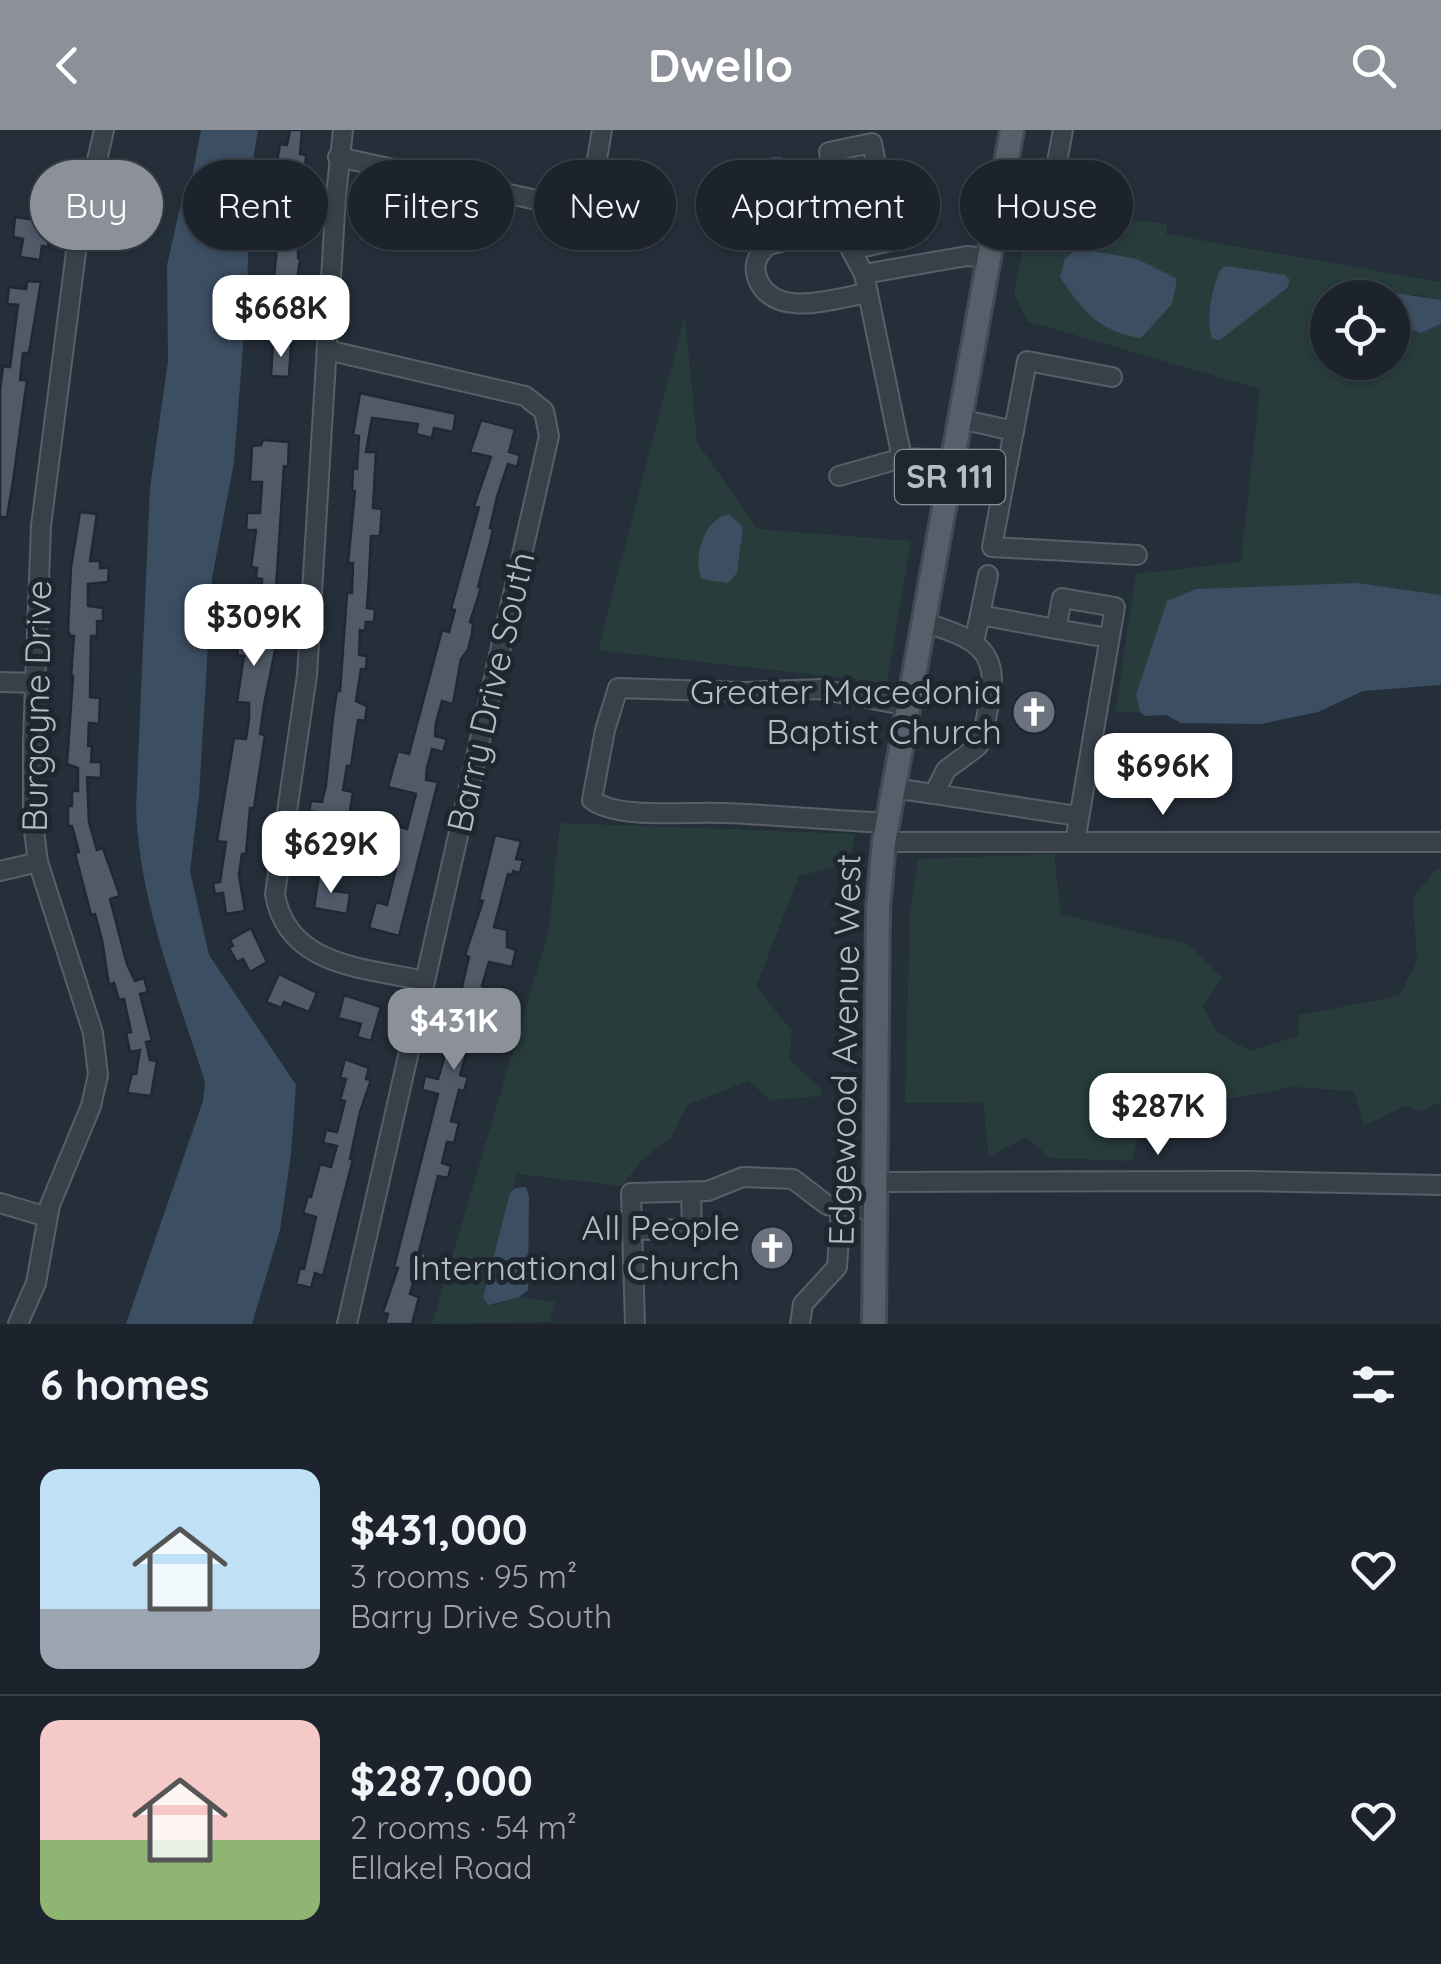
<!DOCTYPE html>
<meta charset="utf-8">
<style>
body{margin:0;font-family:Quicksand,sans-serif;background:#252b34;color:#f1f3f6;height:100vh;display:flex;flex-direction:column;font-size:38px;white-space:nowrap}
*{box-sizing:border-box;margin:0}
p{font-size:32px;color:#a0a4a9}
.icon{flex:none;width:55px;height:55px;fill:none;stroke:currentColor;stroke-width:2;stroke-linecap:round;stroke-linejoin:round}
.map{position:relative;height:1194px;overflow:hidden}
.sheet{display:flex;flex-direction:column;background:#1c232c;flex:1}
.sheet>*{flex:none}
.top-card{position:absolute;left:30px;top:30px;width:1382px;height:90px;display:flex;gap:20px}
.buttons{position:absolute;left:1310px;top:150px;display:grid;gap:20px}
.buttons a{display:grid;place-items:center;width:100px;height:100px;border-radius:50%;background:#1c232c;box-shadow:0 2px 8px #0004,0 0 0 2px #3a4048;font-size:50px}
.price{position:absolute;translate:-50% -85px;padding:0 22px;border-radius:20px;background:#fff;color:#222;font-size:32px;line-height:65px;filter:drop-shadow(0 2px 5px #0008)}
.price::after{content:'';position:absolute;left:50%;top:60px;width:30px;height:22px;margin-left:-15px;background:inherit;clip-path:polygon(0 0,100% 0,50% 100%)}
.price.on{background:#8c9099;color:#fff}
ul{padding:0;list-style:none}
li{display:flex;align-items:center;gap:30px;height:250px;padding:0 40px}
li+li{border-top:2px solid #3a4048}
li span{display:grid;place-items:center;flex:none;width:280px;height:200px;border-radius:20px;color:#555}
li>.icon{margin-inline-start:auto}
span .icon{width:120px;height:120px;fill:#fffc;stroke-width:1}
li b{font-size:42px}
h2{display:flex;justify-content:space-between;align-items:center;height:120px;padding:0 40px;font-size:42px}
.pill{padding:0 35px;border-radius:45px;background:#1c232c;box-shadow:0 2px 8px #0004,0 0 0 2px #3a4048;font-size:35px;line-height:90px}
.pill.on{background:#8c9099;color:#fff}
header{display:flex;justify-content:space-between;align-items:center;height:130px;padding:0 40px;background:#8c9099;color:#fff;font-size:45px;font-weight:800}
.map>svg:first-child{display:block}
.green{fill:#283c3c;fill-rule:evenodd}
.water{fill:#3c4e62}
.building{fill:#505a68;stroke:#202831;stroke-width:2.5}
.lines{fill:none;stroke-linecap:round;stroke-linejoin:round}
.minor-casing{stroke:#575f68;stroke-width:22}
.major-casing{stroke:#424a53;stroke-width:28}
.minor{stroke:#38414a;stroke-width:18}
.major{stroke:#57606a;stroke-width:22}
.labels{text-anchor:middle;stroke-width:10;stroke-linejoin:round;paint-order:stroke}
.shield{fill:#1e262f;stroke:#878f99;stroke-width:2.5}
.shield-label{font-size:32px;font-weight:bold;fill:#b4bcc6}
.street-label{font-size:35px;fill:#b4bcc6;stroke:#1e262f}
.poi-label{font-size:35px;fill:#b4bcc6;stroke:#1e262f;text-anchor:end}
</style>
<header><svg class="icon" aria-label="back" viewBox="0 0 24 24"><path d="M15 5l-7 7 7 7"/></svg>Dwello<svg class="icon" aria-label="search" viewBox="0 0 24 24"><circle cx="10" cy="10" r="6"/><path d="M15 15l6 6"/></svg></header>
<div class="map">
<svg width="1441" height="1194" viewBox="0 0 1441 1194">
<rect width="100%" height="100%" fill="#252f3a"/>
<g class="green">
<path d="M1031,77L1167,94L1166,104L1441,152V170L1419,165L1359,163L1358,167L1328,168V232H1392L1393,192L1421,203L1441,194V465L1357,453L1136,565L1140,582L1115,583L1136,444L1241,432L1260,259L1027,191L1014,164ZM1226,136L1255,142L1212,209C1205,188 1212,159 1220,140Z"/>
<polygon points="685,186 697,312 757,399 911,411 887,553 598,520"/>
<polygon points="560,693 855,704 849,733 799,746 756,857 792,901 789,929 821,959 822,966 771,970 748,951 687,975 671,1007 641,1031 622,1056 517,1044 483,1168 494,1175 519,1167 555,1172 550,1192 432,1194 549,800"/>
<polygon points="1054,724 1061,784 1190,815 1222,848 1203,876 1217,902 1250,921 1298,906 1299,885 1399,866 1417,831 1413,767 1436,740 1441,740 1441,972 1420,981 1405,976 1364,996 1354,961 1293,957 1206,973 1195,952 1149,966 1132,1031 1050,1028 1026,1007 989,1027 983,972 905,973 910,783 918,729"/>
</g>
<g class="water">
<path d="M201,0H258L250,47L247,165L234,332L212,448L199,666L190,741L209,825L296,955L291,1024L280,1100L252,1194H126L203,971L205,952C177,862 139,773 136,677L150,358L168,231L167,135L183,65L192,47Z"/>
<polygon points="771,27 782,27 798,67 795,76 762,86 753,80 756,39"/>
<path d="M1077,118L1137,129L1177,149L1172,174L1141,208C1099,202 1082,180 1060,147L1065,129Z"/>
<path d="M1226,136L1285,145L1290,150L1287,158L1220,210L1212,209C1205,188 1212,159 1220,140Z"/>
<polygon points="1363,158 1441,170 1441,194 1421,203 1393,192 1392,168 1358,167"/>
<path d="M729,384L743,397L737,443L728,453L701,449C693,425 704,389 729,384Z"/>
<polygon points="1357,453 1441,465 1441,555 1363,561 1318,582 1261,594 1181,593 1166,585 1145,586 1140,582 1136,565 1167,471 1196,459"/>
<polygon points="526,1057 529,1066 528,1160 519,1167 489,1175 483,1168 510,1063 515,1058"/>
</g>
<g class="building">
<polygon points="290,0 302,0 300,24 306,25 302,91 298,90 298,128 300,130 296,158 273,156 284,50 276,50 276,37 280,14 287,15"/>
<polygon points="40,48 58,53 44,98 45,106 49,106 48,117 42,116 40,130 20,127 23,109 13,107 15,87 30,89"/>
<polygon points="27,151 41,152 29,223 23,223 20,250 27,250 13,351 7,387 0,387 0,260 3,236 10,237 18,175 7,174 9,157 26,159"/>
<polygon points="273,214 291,215 289,247 271,246"/>
<polygon points="360,263 456,284 453,302 434,298 432,308 416,304 418,294 372,288 366,322 376,322 373,378 382,379 380,406 371,406 369,447 367,478 375,479 374,492 366,492 365,501 360,500 359,525 367,526 366,539 361,539 356,571 367,576 365,591 358,590 351,636 347,636 343,660 353,662 345,713 336,711 333,726 315,723 321,683 309,681 311,671 322,672 326,655 333,587 337,560 340,561 347,463 352,463 353,433 348,433 355,361 352,361 353,338 357,339 359,306 353,305"/>
<polygon points="481,290 515,299 509,322 520,325 517,337 508,334 497,367 490,398 493,398 491,409 478,457 481,458 470,492 473,493 472,504 468,520 461,529 453,574 442,571 436,593 435,606 447,609 443,622 432,619 427,638 426,650 438,652 399,806 369,798 376,772 387,775 396,739 381,735 386,717 391,718 397,696 407,699 416,664 388,657 398,621 409,624 442,500 449,502 455,480 451,479 479,377 474,376 491,327 470,322"/>
<polygon points="263,310 289,312 288,337 284,336 276,458 279,459 277,511 264,575 260,604 265,605 254,678 250,678 246,724 242,724 239,745 245,781 226,784 223,763 215,764 213,753 220,752 226,712 217,711 234,608 246,609 249,589 249,573 237,572 244,526 237,525 239,507 247,508 249,482 260,482 262,449 256,448 257,438 251,437 256,400 246,400 247,383 260,383 262,352 250,352 252,316 261,315"/>
<polygon points="80,382 97,384 90,431 100,431 100,438 109,438 108,452 88,454 88,476 103,478 103,491 97,491 97,506 91,506 90,567 100,568 99,594 89,593 88,616 92,616 91,632 101,632 101,648 87,647 89,692 97,720 103,718 120,766 110,769 127,834 135,851 144,848 148,862 140,864 152,911 146,912 150,930 157,931 151,966 127,963 132,944 136,944 140,920 130,922 126,903 131,902 124,869 119,870 114,853 109,855 102,810 95,784 91,785 75,723 79,722 72,696 68,696 68,676 72,676 72,661 78,661 78,638 67,634 73,546 71,546 74,506 70,506 68,499 71,437"/>
<polygon points="495,705 521,711 516,729 523,730 520,743 513,741 512,745 508,744 494,797 507,800 507,817 516,820 512,837 489,832 482,856 488,858 481,886 488,888 484,904 473,901 460,945 468,947 464,961 459,960 451,991 459,993 454,1013 447,1012 442,1033 451,1036 448,1048 438,1046 419,1122 426,1124 423,1135 418,1134 410,1164 419,1167 412,1194 385,1194 388,1184 383,1182 398,1138 394,1137 438,964 422,960 425,946 438,949 445,925 451,902 448,902 452,886 455,887 469,827 465,825 483,771 479,770"/>
<polygon points="319,745 335,747 333,761 350,763 347,784 314,778"/>
<polygon points="251,798 267,832 250,842 243,829 237,832 229,818 233,816 230,810"/>
<polygon points="279,844 317,863 309,882 284,872 281,878 266,872"/>
<polygon points="344,865 381,877 371,911 357,907 361,894 338,888"/>
<polygon points="345,929 369,938 366,949 371,950 360,982 350,1029 353,1029 323,1146 315,1143 311,1158 296,1154 300,1138 304,1139 316,1087 303,1083 308,1066 311,1067 320,1034 331,1037 337,1016 323,1013 326,1000 337,1002 345,971 340,970 346,949 340,948"/>
</g>
<g class="lines">
<defs>
<g id="minor">
<path d="M343,0L336,66L307,545L275,764C287,837 366,838 425,851"/>
<path d="M338,27L565,76C597,61 596,31 602,0"/>
<polyline points="1050,69 1063,0"/>
<path d="M846,97L768,115C757,125 752,135 758,150C776,190 835,168 868,163"/>
<polyline points="851,120 891,111 872,13 829,22 851,120 864,144"/>
<path d="M990,128L967,126L864,144L902,328C938,330 973,328 1008,333"/>
<polyline points="327,220 525,266 544,281 549,306 347,1194"/>
<polyline points="1112,247 1027,231 992,417 1137,425"/>
<polyline points="960,289 1014,301"/>
<polyline points="839,346 902,328"/>
<polyline points="980,485 988,445"/>
<polyline points="1056,499 1109,508"/>
<polyline points="974,512 980,485 1056,499 1062,468 1115,477 1075,712"/>
<polyline points="0,552 36,553"/>
<path d="M893,658L934,664L946,640L978,616C985,602 986,585 990,570C1001,515 967,507 924,492"/>
<polyline points="934,664 1077,686"/>
<path d="M887,693C832,690 777,685 723,683C689,681 619,690 592,670L605,600L618,558L743,562L820,559L908,576"/>
<polyline points="884,712 1441,712"/>
<polyline points="0,741 38,732"/>
<polyline points="875,1052 1248,1051 1441,1055"/>
<polyline points="0,1073 47,1087"/>
<polyline points="632,1100 692,1099 691,1063"/>
<polyline points="18,1194 36,1153 50,1075 91,976 98,945 93,903 38,732 33,693 33,610 41,396 76,122 104,0"/>
<polyline points="635,1194 631,1063 708,1061 743,1047 793,1049 827,1075 841,1078"/>
<polyline points="800,1194 803,1174 837,1137 841,1078 875,1079"/>
</g>
<polyline id="major" points="874,1194 878,778 884,712 1012,0"/>
</defs>
<use href="#minor" class="minor-casing"/>
<use href="#major" class="major-casing"/>
<use href="#minor" class="minor"/>
<use href="#major" class="major"/>
</g>
<defs>
<symbol id="church-disc" viewBox="-11 -11 22 22"><circle r="9.5" fill="#6b7280" stroke="#1e262f"/><path d="M-1.2-6h2.4v3.5h3.3v2.4h-3.3V6h-2.4V-.1h-3.3v-2.4h3.3Z" fill="#fff"/></symbol>
</defs>
<g fill-rule="evenodd">
<use href="#church-disc" x="1009" y="557" width="50" height="50"/>
<use href="#church-disc" x="747" y="1093" width="50" height="50"/>
</g>
<g class="labels">
<rect class="shield" x="895" y="320" width="110" height="54" rx="8"/>
<g class="shield-label">
<text x="950" y="358">SR 111</text>
</g>
<g class="street-label">
<text transform="translate(491 562) rotate(-77)" y="12">Barry Drive South</text>
<text transform="translate(37 576) rotate(-89)" y="12">Burgoyne Drive</text>
<text transform="translate(845 920) rotate(-89)" y="12">Edgewood Avenue West</text>
</g>
<g class="poi-label">
<text x="1002" y="574">Greater Macedonia<tspan x="1002" dy="40">Baptist Church</tspan></text>
<text x="740" y="1110">All People<tspan x="740" dy="40">International Church</tspan></text>
</g>
</g>
</svg>
<div class="buttons">
<a><svg class="icon" aria-label="locate" viewBox="0 0 24 24"><circle cx="12" cy="12" r="6"/><path d="M12 2v4M12 18v4M2 12h4M18 12h4"/></svg></a>
</div>
<b class="price" style="left:281px;top:230px">$668K</b>
<b class="price" style="left:254px;top:539px">$309K</b>
<b class="price" style="left:1163px;top:688px">$696K</b>
<b class="price" style="left:331px;top:766px">$629K</b>
<b class="price on" style="left:454px;top:943px">$431K</b>
<b class="price" style="left:1158px;top:1028px">$287K</b>
<div class="top-card">
<a class="pill on">Buy</a>
<a class="pill">Rent</a>
<a class="pill">Filters</a>
<a class="pill">New</a>
<a class="pill">Apartment</a>
<a class="pill">House</a>
</div>
</div>
<section class="sheet">
<h2>6 homes<svg class="icon" aria-label="filters" viewBox="0 0 24 24"><path d="M4 7h16M4 17h16"/><circle cx="9" cy="7" r="2"/><circle cx="15" cy="17" r="2"/></svg></h2>
<ul>
<li><span style="background:linear-gradient(#bfe0f5 70%,#9aa5b1 0)"><svg class="icon" aria-label="home" viewBox="0 0 24 24"><path d="M3 11l9-7 9 7M6 9v11h12V9"/></svg></span><div><b>$431,000</b><p>3 rooms · 95 m²</p><p>Barry Drive South</p></div><svg class="icon" aria-label="heart" viewBox="0 0 24 24"><path d="M12 20l-8-8c-3-5 5-10 8-4 3-6 11-1 8 4z"/></svg></li>
<li><span style="background:linear-gradient(#f6c9c9 60%,#8fb573 0)"><svg class="icon" aria-label="home" viewBox="0 0 24 24"><path d="M3 11l9-7 9 7M6 9v11h12V9"/></svg></span><div><b>$287,000</b><p>2 rooms · 54 m²</p><p>Ellakel Road</p></div><svg class="icon" aria-label="heart" viewBox="0 0 24 24"><path d="M12 20l-8-8c-3-5 5-10 8-4 3-6 11-1 8 4z"/></svg></li>
</ul>
</section>
